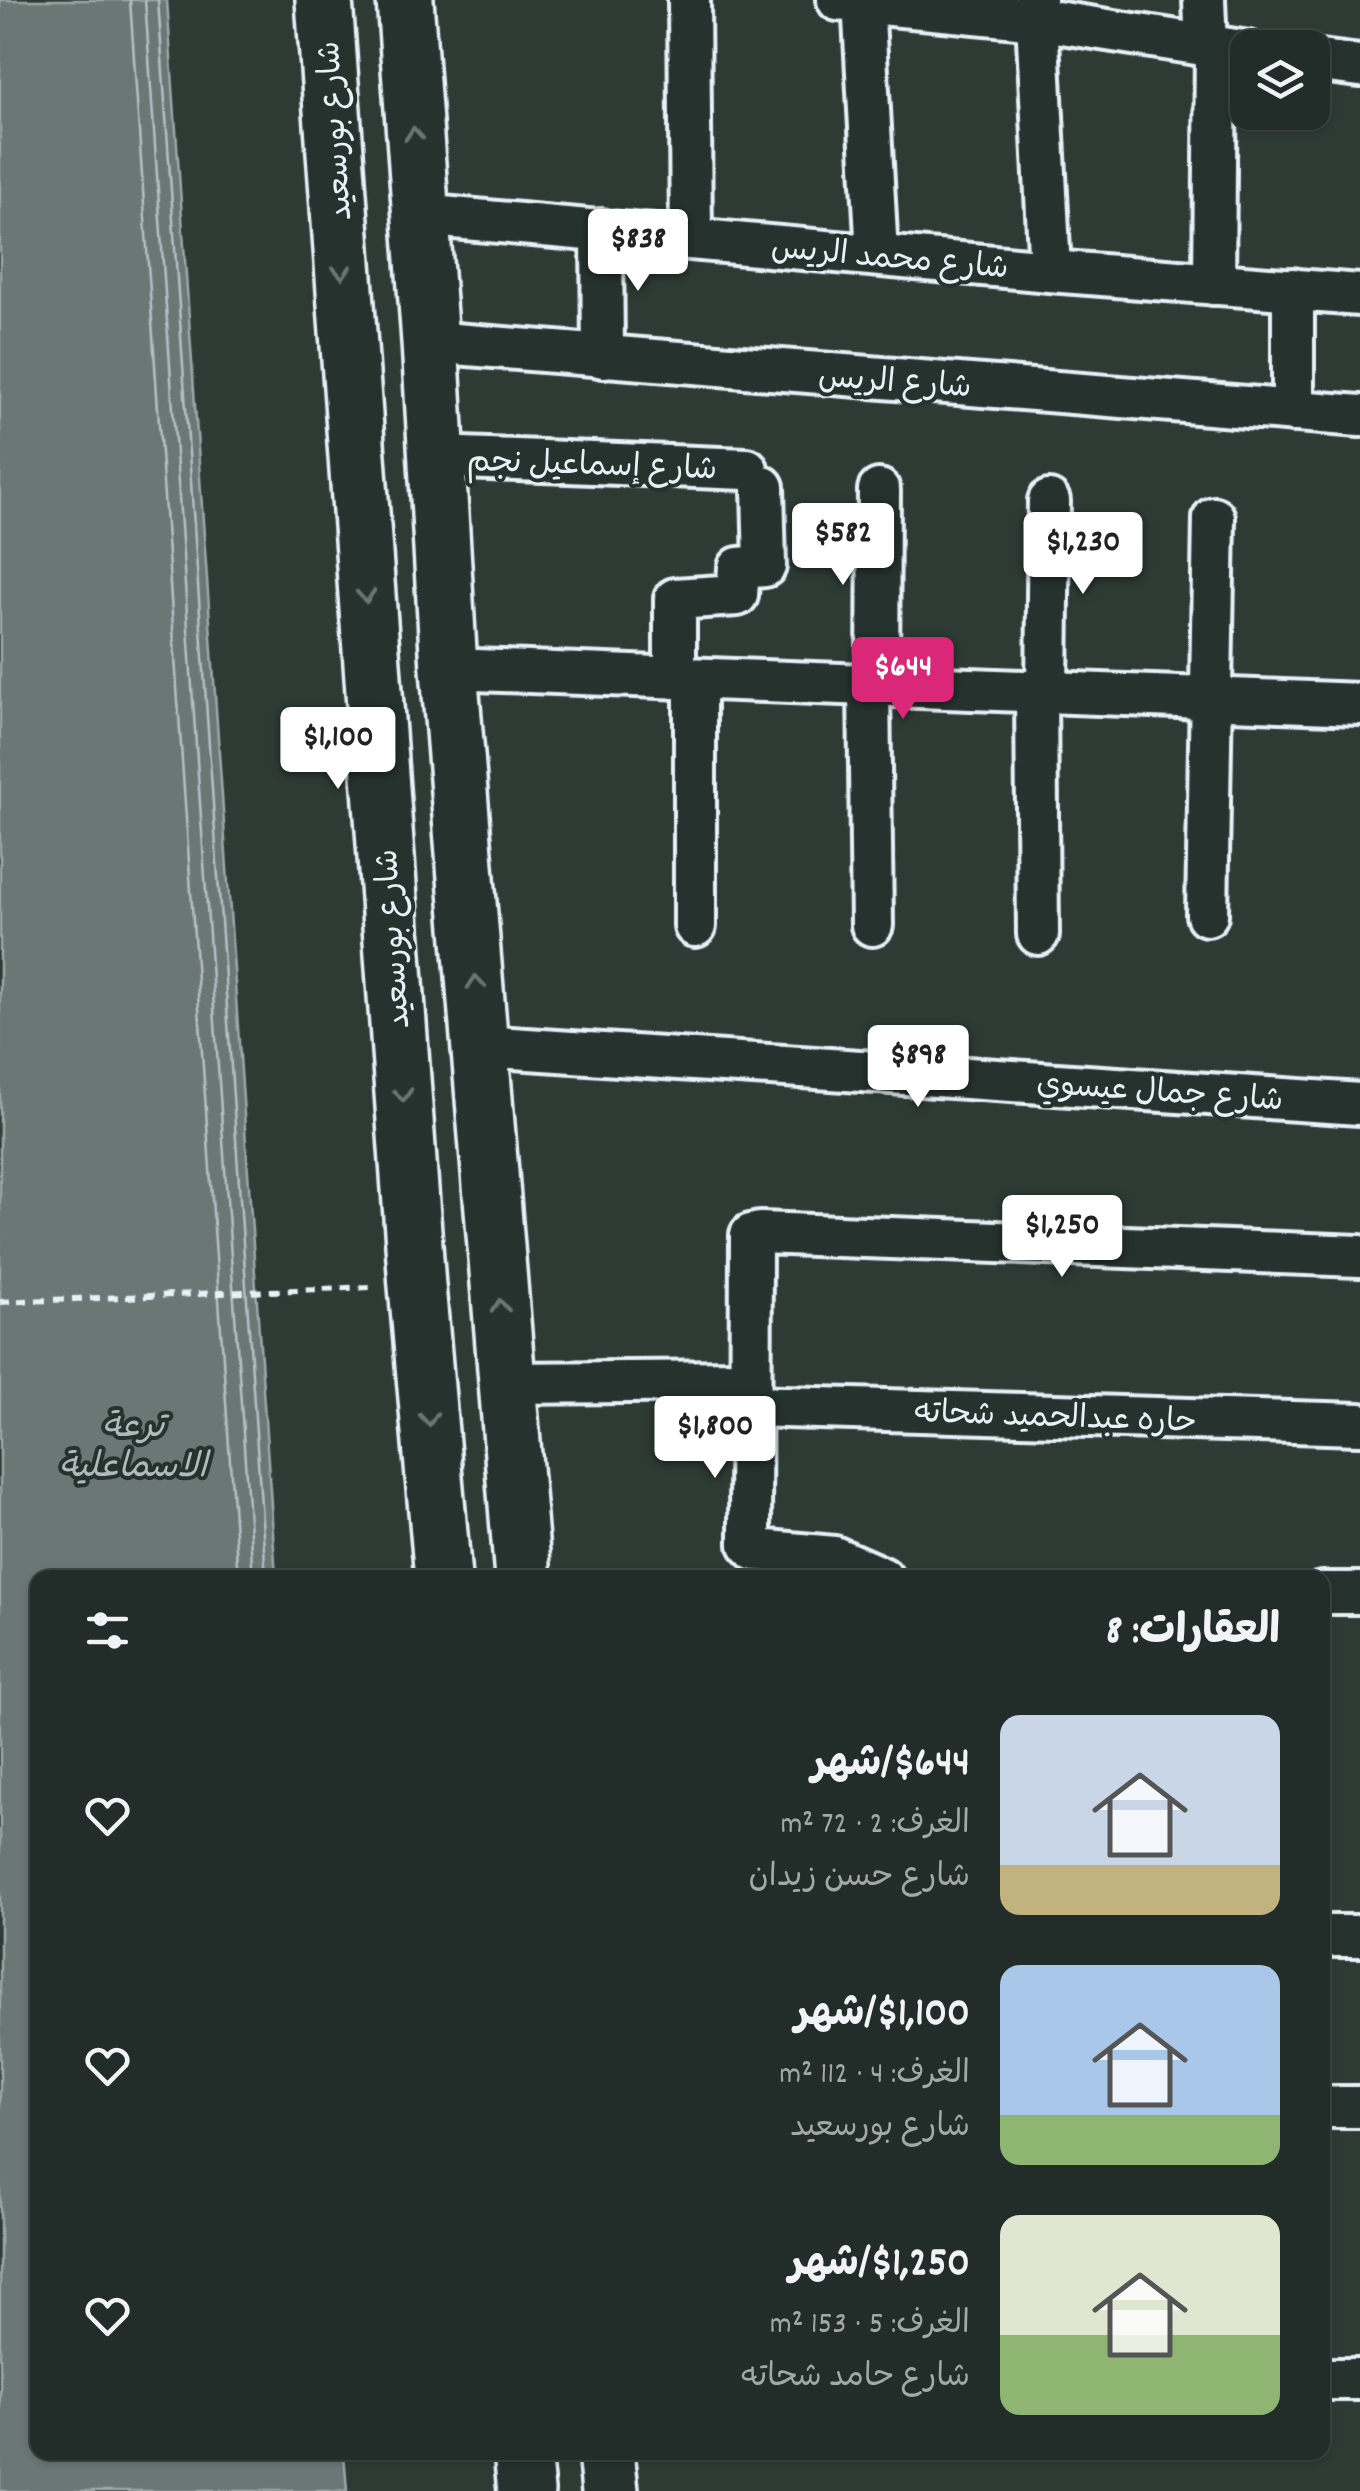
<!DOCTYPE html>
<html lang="ar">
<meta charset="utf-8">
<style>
body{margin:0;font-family:Dekko,"Playpen Sans Arabic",sans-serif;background:#2a3430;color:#f1f3f6;direction:rtl;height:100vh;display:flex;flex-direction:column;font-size:38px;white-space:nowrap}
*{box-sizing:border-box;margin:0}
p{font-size:32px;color:#a2a7a8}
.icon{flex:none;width:55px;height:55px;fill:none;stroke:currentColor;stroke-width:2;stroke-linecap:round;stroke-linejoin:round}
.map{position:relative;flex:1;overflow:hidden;direction:ltr}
.drawer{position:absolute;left:30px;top:1570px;width:1300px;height:890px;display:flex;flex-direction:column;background:#222c28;border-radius:20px;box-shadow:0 2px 8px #0004,0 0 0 2px #3f4845;direction:rtl}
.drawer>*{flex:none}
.tools{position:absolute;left:1230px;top:30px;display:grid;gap:20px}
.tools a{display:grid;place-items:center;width:100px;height:100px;border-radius:20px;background:#222c28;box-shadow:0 2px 8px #0004,0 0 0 2px #3f4845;font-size:50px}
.price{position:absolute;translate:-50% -85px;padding:0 22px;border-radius:10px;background:#fff;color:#222;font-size:32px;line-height:65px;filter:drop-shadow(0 2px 5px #0008)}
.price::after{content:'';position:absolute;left:50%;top:60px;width:30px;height:22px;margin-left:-15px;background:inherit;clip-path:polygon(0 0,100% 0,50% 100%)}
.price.current{background:#db2777;color:#fff}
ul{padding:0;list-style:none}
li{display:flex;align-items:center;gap:30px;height:250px;padding:0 50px}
li span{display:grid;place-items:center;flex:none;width:280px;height:200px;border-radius:20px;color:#555}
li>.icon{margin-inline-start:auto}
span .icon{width:120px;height:120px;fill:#fffc;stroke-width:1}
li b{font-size:42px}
h2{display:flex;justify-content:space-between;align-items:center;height:120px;padding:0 50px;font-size:42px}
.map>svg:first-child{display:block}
.water{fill:#6b7775;stroke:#9da8a9;stroke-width:2.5}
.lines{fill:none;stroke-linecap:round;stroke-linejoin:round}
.shore{stroke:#b6c0c4;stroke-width:2.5}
.minor-casing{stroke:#e8f1f8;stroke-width:48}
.secondary-casing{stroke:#e8f1f8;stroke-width:62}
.path{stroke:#e8f1f8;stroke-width:6;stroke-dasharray:10 8;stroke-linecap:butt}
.minor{stroke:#26332d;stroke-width:40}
.secondary{stroke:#26332d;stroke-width:55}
.oneway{stroke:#6a7674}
.labels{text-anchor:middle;stroke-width:8;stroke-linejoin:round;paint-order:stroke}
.street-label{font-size:32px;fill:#e8f1f8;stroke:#26332d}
.water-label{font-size:35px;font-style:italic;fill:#b0babd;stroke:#26332d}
</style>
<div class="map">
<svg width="1360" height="2491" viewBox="0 0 1360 2491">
<rect width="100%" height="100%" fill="#2e3b35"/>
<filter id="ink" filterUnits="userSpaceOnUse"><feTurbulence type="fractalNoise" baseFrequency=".01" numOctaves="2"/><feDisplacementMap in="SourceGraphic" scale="20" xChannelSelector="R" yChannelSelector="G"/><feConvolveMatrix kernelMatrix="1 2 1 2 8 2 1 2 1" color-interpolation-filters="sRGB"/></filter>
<g filter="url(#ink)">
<polygon class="water" points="0,0 167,0 276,1577 38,1578 38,2452 344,2453 347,2491 0,2491"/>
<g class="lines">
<g class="shore">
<polyline points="130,0 238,1578"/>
<polyline points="145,0 253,1578"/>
<polyline points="158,0 266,1578"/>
</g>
<defs>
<g id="minor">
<polyline points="689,0 691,239"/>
<polyline points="838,0 1037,19 1248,52"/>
<polyline points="863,0 877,255"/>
<polyline points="1036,0 1050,271"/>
<polyline points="1204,0 1206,47"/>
<polyline points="1312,60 1360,66"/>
<polyline points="420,215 1050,271 1360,295"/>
<polyline points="602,230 603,357"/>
<polyline points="1214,284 1216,48"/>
<polyline points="430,342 1360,416"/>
<polyline points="1293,411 1293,289"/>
<polyline points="436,457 747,469"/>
<polyline points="449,669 1360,704"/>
<polyline points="675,678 675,599 737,595 739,568 765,566 763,487"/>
<polyline points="695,679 695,926"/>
<polyline points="869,686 872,925"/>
<polyline points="878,686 879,490"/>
<polyline points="1036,692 1038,934"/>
<polyline points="1047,693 1049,501"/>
<polyline points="1207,915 1214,518"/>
<polyline points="481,1046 1360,1104"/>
<polyline points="506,1383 750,1381"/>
<polyline points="750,1406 1360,1424"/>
<polyline points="882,1578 834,1557 756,1550 750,1544 751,1235 760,1233 1360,1256"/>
<polyline points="1322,1593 1360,1593"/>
<polyline points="1322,1936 1360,1936"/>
<polyline points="1322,2107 1360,2107"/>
<polyline points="1322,2379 1360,2379"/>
</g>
<g id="secondary">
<polyline points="324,0 417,1286 443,1578"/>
<polyline points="405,0 430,342 449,669 523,1578"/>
<polyline points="522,2452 526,2491"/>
<polyline points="606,2452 610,2491"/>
</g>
</defs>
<use href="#minor" class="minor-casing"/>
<use href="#secondary" class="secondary-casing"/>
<polyline class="path" points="0,1302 370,1287"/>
<use href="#minor" class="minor"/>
<use href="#secondary" class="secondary"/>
</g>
<defs><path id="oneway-chevron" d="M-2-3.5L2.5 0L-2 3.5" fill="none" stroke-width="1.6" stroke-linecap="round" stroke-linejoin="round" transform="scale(2.5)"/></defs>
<g class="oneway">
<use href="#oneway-chevron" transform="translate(414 134) rotate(-94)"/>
<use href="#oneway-chevron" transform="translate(342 272) rotate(86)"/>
<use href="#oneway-chevron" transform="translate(366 596) rotate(86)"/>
<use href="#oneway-chevron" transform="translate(476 982) rotate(-95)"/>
<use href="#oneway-chevron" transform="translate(403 1095) rotate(86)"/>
<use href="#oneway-chevron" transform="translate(500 1306) rotate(-94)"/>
<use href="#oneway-chevron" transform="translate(429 1419) rotate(85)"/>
</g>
</g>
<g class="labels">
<g class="street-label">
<text transform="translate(333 131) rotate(-94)" y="11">شارع بورسعيد</text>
<text transform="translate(890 256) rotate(5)" y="11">شارع محمد الريس</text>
<text transform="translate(895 380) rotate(4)" y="11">شارع الريس</text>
<text transform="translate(592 463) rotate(2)" y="11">شارع إسماعيل نجم</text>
<text transform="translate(391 939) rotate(-94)" y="11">شارع بورسعيد</text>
<text transform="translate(1160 1090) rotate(4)" y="11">شارع جمال عيسوي</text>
<text transform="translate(1055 1415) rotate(2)" y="11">حاره عبدالحميد شحاته</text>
</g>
<g class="water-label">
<text x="133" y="1436">ترعة<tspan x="133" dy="40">الاسماعلية</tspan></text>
</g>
</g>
</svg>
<div class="tools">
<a><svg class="icon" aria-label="layers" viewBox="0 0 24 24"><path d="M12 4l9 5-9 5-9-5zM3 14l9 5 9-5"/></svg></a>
</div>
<b class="price" style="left:638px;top:294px">$838</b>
<b class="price" style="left:843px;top:588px">$582</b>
<b class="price" style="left:1083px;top:597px">$1,230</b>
<b class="price current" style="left:903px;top:722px">$644</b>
<b class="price" style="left:338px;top:792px">$1,100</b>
<b class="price" style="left:918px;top:1110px">$898</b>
<b class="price" style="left:1062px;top:1280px">$1,250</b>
<b class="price" style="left:715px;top:1481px">$1,800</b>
<section class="drawer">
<h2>العقارات: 8<svg class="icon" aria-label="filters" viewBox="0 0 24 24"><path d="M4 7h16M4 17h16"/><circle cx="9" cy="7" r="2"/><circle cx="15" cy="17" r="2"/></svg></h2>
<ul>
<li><span style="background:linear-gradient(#c9d6e8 75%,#c2b280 0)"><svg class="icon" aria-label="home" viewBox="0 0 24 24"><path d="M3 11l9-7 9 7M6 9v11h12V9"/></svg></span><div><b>$644/شهر</b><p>الغرف: 2 · 72 m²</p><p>شارع حسن زيدان</p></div><svg class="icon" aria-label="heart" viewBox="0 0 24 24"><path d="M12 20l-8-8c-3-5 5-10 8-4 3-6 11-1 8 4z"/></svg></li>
<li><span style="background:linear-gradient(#a9c7e8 75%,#8fb573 0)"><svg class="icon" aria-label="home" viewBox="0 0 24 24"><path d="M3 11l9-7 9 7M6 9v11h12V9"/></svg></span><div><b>$1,100/شهر</b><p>الغرف: 4 · 112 m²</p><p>شارع بورسعيد</p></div><svg class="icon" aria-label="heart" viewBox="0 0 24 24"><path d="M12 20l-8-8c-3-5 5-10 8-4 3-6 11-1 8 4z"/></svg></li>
<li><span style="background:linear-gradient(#dfe7d0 60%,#8fb573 0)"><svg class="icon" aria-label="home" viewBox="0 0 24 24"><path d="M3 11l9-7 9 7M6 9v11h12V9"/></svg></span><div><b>$1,250/شهر</b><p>الغرف: 5 · 153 m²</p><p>شارع حامد شحاته</p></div><svg class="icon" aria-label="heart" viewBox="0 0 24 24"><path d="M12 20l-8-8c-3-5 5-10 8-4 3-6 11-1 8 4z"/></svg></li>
</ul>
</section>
</div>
